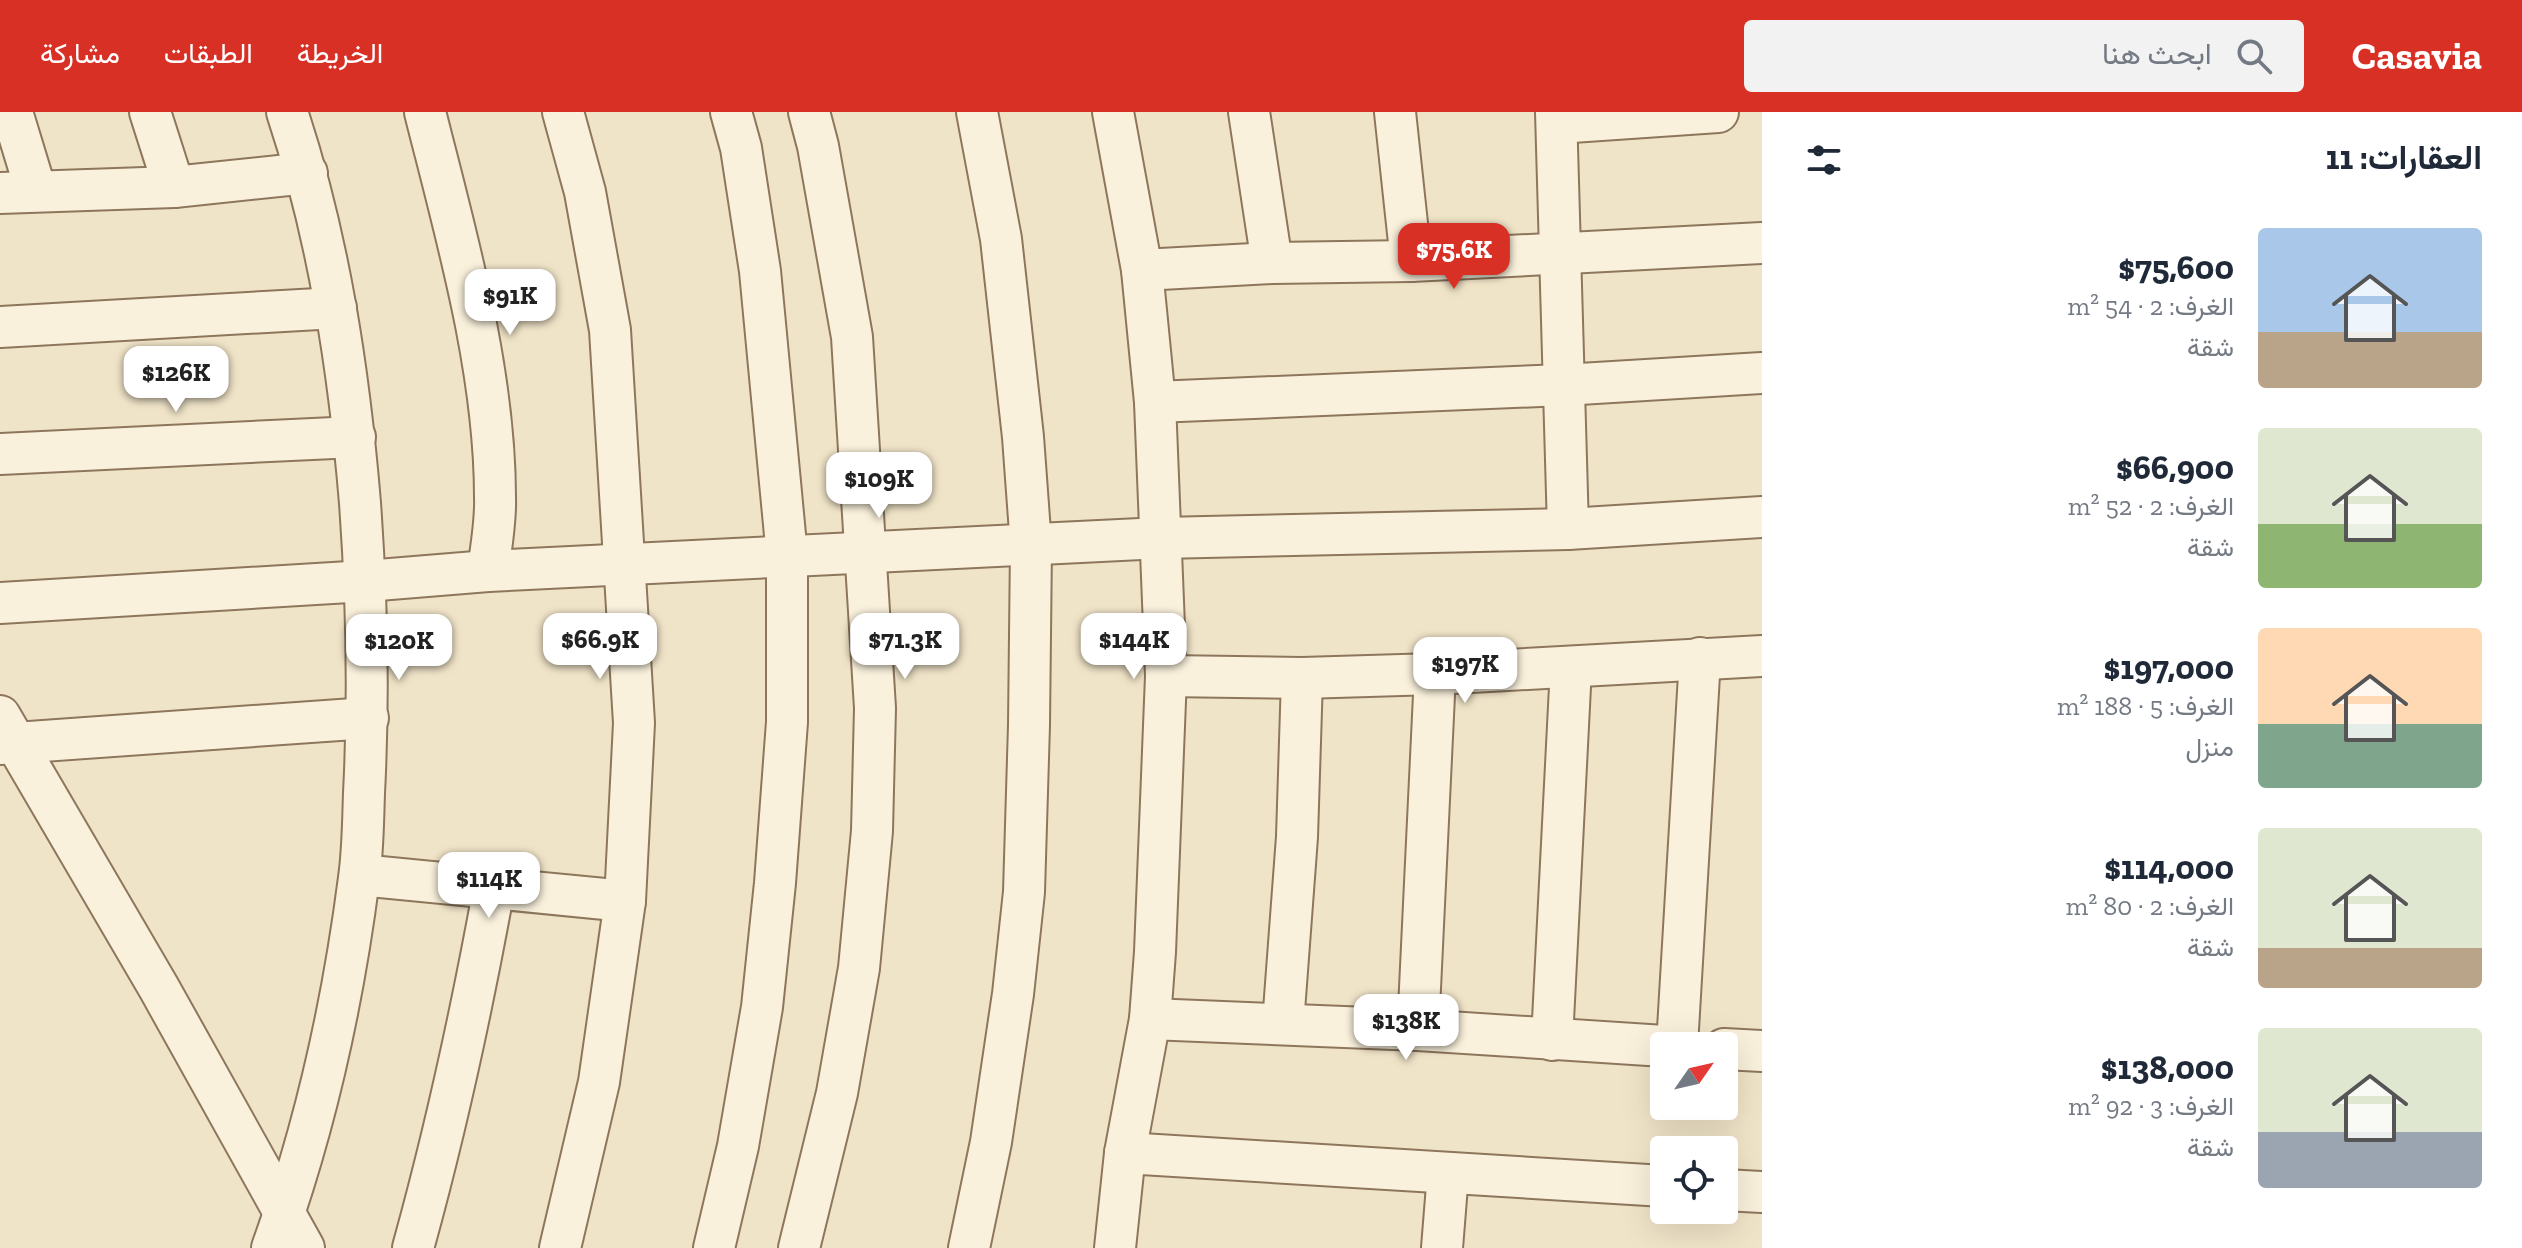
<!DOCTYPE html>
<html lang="ar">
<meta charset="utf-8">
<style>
body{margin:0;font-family:"Zilla Slab",Vazirmatn,serif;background:#f2f2f3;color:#1f2937;direction:rtl;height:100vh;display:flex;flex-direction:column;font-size:30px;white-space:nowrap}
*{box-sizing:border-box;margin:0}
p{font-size:26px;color:#747a83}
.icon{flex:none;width:44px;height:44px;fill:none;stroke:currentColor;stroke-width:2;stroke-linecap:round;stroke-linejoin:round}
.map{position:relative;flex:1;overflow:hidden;direction:ltr}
.panel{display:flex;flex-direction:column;background:#fff;width:760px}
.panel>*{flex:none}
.needle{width:52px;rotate:56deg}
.controls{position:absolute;left:1650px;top:920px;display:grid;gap:16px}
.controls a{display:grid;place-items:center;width:88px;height:88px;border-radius:8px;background:#fff;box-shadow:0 8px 32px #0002;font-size:40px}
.price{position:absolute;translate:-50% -68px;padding:0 18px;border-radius:16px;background:#fff;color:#222;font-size:26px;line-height:52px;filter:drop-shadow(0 2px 4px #0008)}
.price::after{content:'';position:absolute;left:50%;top:48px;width:24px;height:18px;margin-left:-12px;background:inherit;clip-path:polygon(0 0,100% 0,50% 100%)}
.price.on{background:#d93025;color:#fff}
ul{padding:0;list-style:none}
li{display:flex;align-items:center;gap:24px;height:200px;padding:0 40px}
li span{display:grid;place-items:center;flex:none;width:224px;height:160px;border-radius:8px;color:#555}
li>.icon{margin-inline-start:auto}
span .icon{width:96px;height:96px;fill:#fffc;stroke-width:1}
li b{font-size:34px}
h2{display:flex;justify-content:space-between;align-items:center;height:96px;padding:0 40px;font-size:34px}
header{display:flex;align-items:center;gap:48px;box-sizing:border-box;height:112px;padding:0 40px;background:#d93025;color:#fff}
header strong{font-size:38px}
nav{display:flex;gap:44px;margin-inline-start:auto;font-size:28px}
.search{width:560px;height:72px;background:#f2f2f3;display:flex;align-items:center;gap:20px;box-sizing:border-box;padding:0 28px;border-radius:8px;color:#747a83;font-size:30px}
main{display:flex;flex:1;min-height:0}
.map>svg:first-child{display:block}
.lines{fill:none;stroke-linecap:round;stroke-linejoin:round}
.minor-casing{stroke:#8d765c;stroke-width:44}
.minor{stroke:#faf1dc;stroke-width:40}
</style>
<header>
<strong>Casavia</strong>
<div class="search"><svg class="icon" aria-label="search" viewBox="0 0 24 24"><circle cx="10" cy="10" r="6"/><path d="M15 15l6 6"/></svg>ابحث هنا</div>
<nav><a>الخريطة</a><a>الطبقات</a><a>مشاركة</a></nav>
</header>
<main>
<section class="panel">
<h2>العقارات: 11<svg class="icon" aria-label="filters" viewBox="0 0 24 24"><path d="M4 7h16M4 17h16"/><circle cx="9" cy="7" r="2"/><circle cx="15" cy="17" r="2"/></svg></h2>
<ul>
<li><span style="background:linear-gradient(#a9c7e8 65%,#b9a48a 0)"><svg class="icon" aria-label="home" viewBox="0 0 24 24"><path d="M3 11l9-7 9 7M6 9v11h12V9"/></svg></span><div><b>$75,600</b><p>الغرف: 2 · 54 m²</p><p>شقة</p></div></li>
<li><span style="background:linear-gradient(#dfe7d0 60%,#8fb573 0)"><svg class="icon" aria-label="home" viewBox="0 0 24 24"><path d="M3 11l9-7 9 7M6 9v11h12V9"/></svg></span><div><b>$66,900</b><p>الغرف: 2 · 52 m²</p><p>شقة</p></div></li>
<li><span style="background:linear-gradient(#ffd9b3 60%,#7fa58c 0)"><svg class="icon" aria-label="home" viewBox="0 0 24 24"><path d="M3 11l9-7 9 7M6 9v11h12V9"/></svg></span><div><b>$197,000</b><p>الغرف: 5 · 188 m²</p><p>منزل</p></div></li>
<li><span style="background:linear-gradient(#dfe7d0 75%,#b9a48a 0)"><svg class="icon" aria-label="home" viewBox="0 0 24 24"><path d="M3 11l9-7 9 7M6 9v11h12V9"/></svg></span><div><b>$114,000</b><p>الغرف: 2 · 80 m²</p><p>شقة</p></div></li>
<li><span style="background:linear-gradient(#dfe7d0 65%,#9aa5b1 0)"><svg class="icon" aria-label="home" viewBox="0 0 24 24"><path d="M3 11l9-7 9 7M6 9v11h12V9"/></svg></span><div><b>$138,000</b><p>الغرف: 3 · 92 m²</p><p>شقة</p></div></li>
</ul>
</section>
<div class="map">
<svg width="1762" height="1136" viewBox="0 0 1762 1136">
<rect width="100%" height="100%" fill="#f0e4c8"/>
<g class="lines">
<defs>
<g id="minor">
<polyline points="12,0 36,79"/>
<polyline points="150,0 174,75"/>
<path d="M425,0C456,123 495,258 495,385C496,410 491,435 488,459"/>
<polyline points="1113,0 1142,158 1155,290 1166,564 1155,840 1150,907 1125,1041 1115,1136"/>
<polyline points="1249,0 1272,151"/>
<polyline points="1395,0 1411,149"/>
<polyline points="1556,0 1568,417"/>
<polyline points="1557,11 1718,0"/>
<polyline points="0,81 174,75 307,61"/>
<polyline points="1142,158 1272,151 1411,149 1762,131"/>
<polyline points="0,215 336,196"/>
<polyline points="1155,290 1563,273 1762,261"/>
<polyline points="0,342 355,325"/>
<polyline points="0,491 366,469 488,459 1161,426 1568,417 1762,405"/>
<polyline points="1166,564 1302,566 1435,562 1762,544"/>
<polyline points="0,604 159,876 304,1136"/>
<polyline points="0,632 368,606"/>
<polyline points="360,763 625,789"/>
<polyline points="1150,907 1418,918 1664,934"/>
<polyline points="1283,912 1297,725 1302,566"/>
<polyline points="1418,918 1435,562"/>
<polyline points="1552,928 1571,555"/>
<polyline points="1677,934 1700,546"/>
<polyline points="1724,937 1762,939"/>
<polyline points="1125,1041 1664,1074"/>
<polyline points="1724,1078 1762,1080"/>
<path d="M272,1136C315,1017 343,891 359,766C363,738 363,709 364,681C369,584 367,488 360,391C349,259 329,126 287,0"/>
<path d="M413,1136C446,1017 472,897 494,776"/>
<polyline points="560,1136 599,970 625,789 634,611 610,218 585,80 563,0"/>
<polyline points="714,1136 738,1034 762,895 775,771 787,610 787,444 760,159 741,36 731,0"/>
<polyline points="799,1136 837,981 859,856 872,719 875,596 852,225 818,34 809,0"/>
<polyline points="969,1136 991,1030 1013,882 1024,780 1029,613 1031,434 1023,325 1001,127 977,0"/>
<polyline points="1442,1136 1448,1061"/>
</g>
</defs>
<use href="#minor" class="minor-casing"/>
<use href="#minor" class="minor"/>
</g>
</svg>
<div class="controls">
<a><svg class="needle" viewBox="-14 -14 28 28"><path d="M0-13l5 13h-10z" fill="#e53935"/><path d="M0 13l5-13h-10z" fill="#747a83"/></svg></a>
<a><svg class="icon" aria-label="locate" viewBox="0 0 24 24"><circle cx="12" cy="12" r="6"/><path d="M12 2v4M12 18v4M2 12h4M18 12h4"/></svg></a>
</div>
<b class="price on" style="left:1454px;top:179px">$75.6K</b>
<b class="price" style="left:510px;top:225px">$91K</b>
<b class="price" style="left:176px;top:302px">$126K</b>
<b class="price" style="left:879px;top:408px">$109K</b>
<b class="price" style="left:600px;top:569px">$66.9K</b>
<b class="price" style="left:905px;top:569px">$71.3K</b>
<b class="price" style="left:1134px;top:569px">$144K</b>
<b class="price" style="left:399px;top:570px">$120K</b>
<b class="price" style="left:1465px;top:593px">$197K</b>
<b class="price" style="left:489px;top:808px">$114K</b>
<b class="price" style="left:1406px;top:950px">$138K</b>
</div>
</main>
